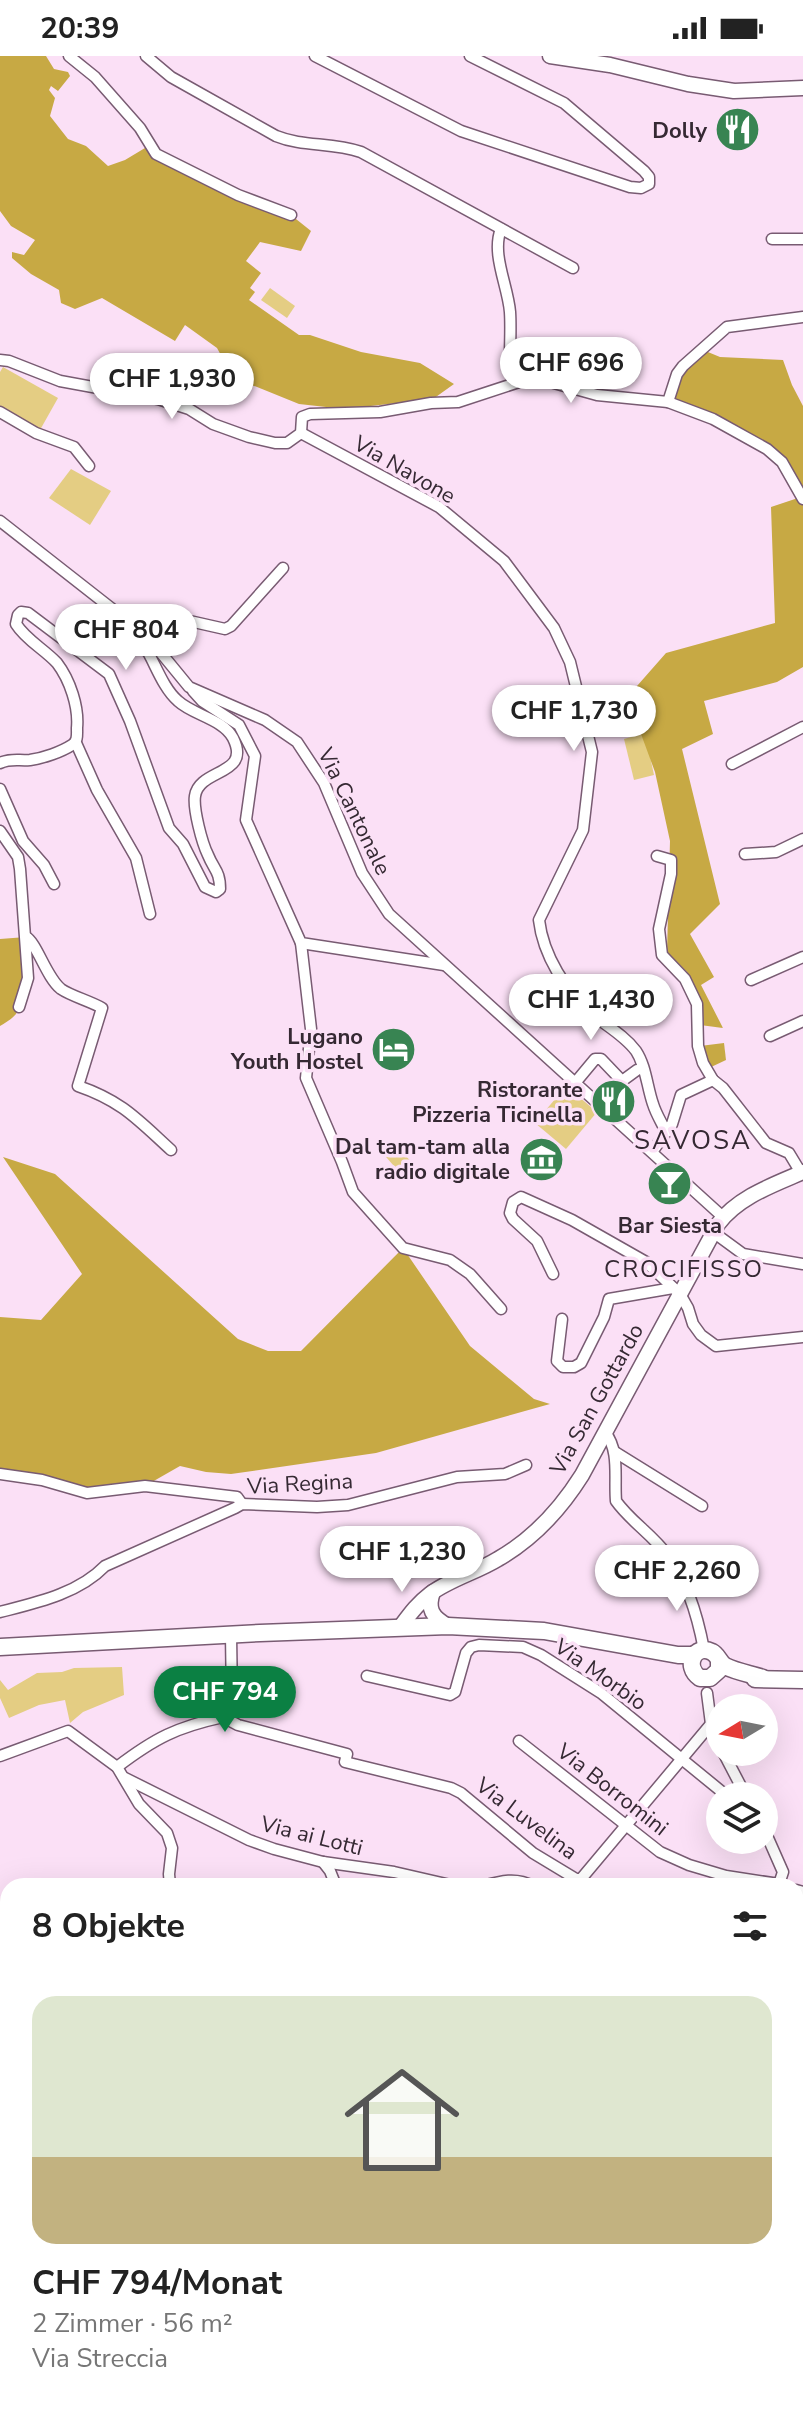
<!DOCTYPE html>
<html lang="de">
<meta charset="utf-8">
<style>
body{margin:0;font-family:"Nunito Sans",sans-serif;background:#f2f2f2;color:#222;height:100vh;display:flex;flex-direction:column;font-size:30px;white-space:nowrap}
*{box-sizing:border-box;margin:0}
p{font-size:26px;color:#767676}
.icon{flex:none;width:44px;height:44px;fill:none;stroke:currentColor;stroke-width:2;stroke-linecap:round;stroke-linejoin:round}
.map{position:relative;flex:1;overflow:hidden}
.drawer{position:absolute;left:0px;top:1822px;width:804px;height:536px;display:flex;flex-direction:column;background:#fff;border-radius:24px 24px 0 0;box-shadow:0 8px 32px #0002}
.drawer>*{flex:none}
.needle{width:52px;rotate:260deg}
.controls{position:absolute;left:706px;top:1638px;display:grid;gap:16px}
.controls a{display:grid;place-items:center;width:72px;height:72px;border-radius:50%;background:#fff;box-shadow:0 8px 32px #0002;font-size:40px}
.price{position:absolute;translate:-50% -68px;padding:0 18px;border-radius:28px;background:#fff;color:#222;font-size:26px;line-height:52px;filter:drop-shadow(0 2px 4px #0008)}
.price::after{content:'';position:absolute;left:50%;top:48px;width:24px;height:18px;margin-left:-12px;background:inherit;clip-path:polygon(0 0,100% 0,50% 100%)}
.price.current{background:#0b8043;color:#fff}
ul{padding:0;list-style:none}
li{display:grid;align-content:center;gap:16px;height:424px;padding:0 32px}
li span{display:grid;place-items:center;height:248px;border-radius:24px;color:#555}
li>.icon{margin-inline-start:auto}
span .icon{width:144px;height:144px;fill:#fffc;stroke-width:1}
li b{font-size:34px}
h2{display:flex;justify-content:space-between;align-items:center;height:96px;padding:0 32px;font-size:34px}
.status{display:flex;justify-content:space-between;align-items:center;height:56px;padding:0 40px;background:#fff;direction:ltr}
.status svg{height:22px;fill:currentColor}
.map>svg:first-child{display:block}
.green{fill:#e4cd83}
.forest{fill:#c7a944}
.lines{fill:none;stroke-linecap:round;stroke-linejoin:round}
.stream{stroke:#ed9fe0;stroke-width:3}
.street-casing{stroke:#785b72;stroke-width:13}
.secondary-casing{stroke:#785b72;stroke-width:17}
.primary-casing{stroke:#785b72;stroke-width:19}
.highway-casing{stroke:#785b72;stroke-width:21}
.street{stroke:#fff;stroke-width:10}
.secondary{stroke:#fff;stroke-width:14}
.primary{stroke:#fff;stroke-width:16}
.highway{stroke:#fff;stroke-width:18}
.rail{stroke:#594b57;stroke-width:3;stroke-dasharray:4 8;stroke-linecap:butt}
.labels{text-anchor:middle;stroke-width:7;stroke-linejoin:round;paint-order:stroke}
.poi-label{font-size:22px;font-weight:bold;fill:#352933;stroke:#fbe0f6;text-anchor:end}
.street-label{font-size:22px;fill:#352933;stroke:#fbe0f6}
.neighbourhood-label{font-size:24px;letter-spacing:2px;fill:#352933;stroke:#fbe0f6}
.quarter-label{font-size:26px;letter-spacing:2px;fill:#352933;stroke:#fbe0f6}
</style>
<div class="status"><b>20:39</b><svg viewBox="0 0 49 12"><path d="M0 12V9h3v3zM5 12V6h3v6zM10 12V3h3v9zM15 12V0h3v12zM26 1h20v11H26zM47 4h2v5h-2z"/></svg></div>
<div class="map">
<svg width="803" height="2358" viewBox="0 0 803 2358">
<rect width="100%" height="100%" fill="#fbe0f6"/>
<g class="green">
<polygon points="270,232 295,250 287,262 261,244"/>
<polygon points="3,311 58,342 40,374 0,352 0,316"/>
<polygon points="71,413 111,435 90,469 49,442"/>
<polygon points="645,677 654,719 634,724 624,683"/>
<polygon points="566,1030 597,1056 566,1093 535,1067"/>
<polygon points="392,1084 413,1108 401,1118 379,1093"/>
<polygon points="122,1611 124,1639 83,1656 70,1667 65,1644 39,1649 9,1662 0,1642 0,1624 8,1634 37,1617 62,1616 74,1612"/>
</g>
<g class="forest">
<polygon points="0,0 46,0 54,13 68,16 70,20 58,35 51,30 49,34 55,42 50,60 68,83 86,90 108,110 125,104 145,92 179,111 291,159 311,175 301,195 260,186 246,205 261,217 250,232 255,236 249,244 299,279 310,279 361,296 420,307 454,328 433,343 344,353 299,348 242,325 229,314 217,292 185,269 175,285 102,242 75,253 61,247 59,234 31,218 12,202 12,196 24,199 35,184 11,170 0,155"/>
<polygon points="703,294 720,301 783,304 792,329 803,350 803,611 777,626 704,645 713,678 682,693 720,848 690,878 714,921 701,929 723,972 700,969 699,948 687,916 667,896 670,785 655,716 634,659 637,630 666,597 775,567 771,451 801,441 767,393 668,346 677,318"/>
<path d="M26,881C27,905 30,937 16,958C12,963 5,967 0,970V883Z"/>
<polygon points="724,987 726,1004 709,1012 700,990"/>
<polygon points="3,1101 55,1118 238,1283 268,1295 301,1295 403,1192 470,1290 534,1343 550,1348 376,1397 231,1418 206,1416 180,1410 145,1430 87,1437 0,1418 0,1261 41,1264 82,1218"/>
<polygon points="0,2244 8,2247 8,2287 0,2284"/>
<polygon points="523,2350 774,2350 776,2358 524,2358"/>
</g>
<g class="lines">
<g class="stream">
<polyline points="0,2277 8,2280"/>
<polyline points="150,2350 170,2355 191,2350"/>
<polyline points="339,2350 348,2358"/>
</g>
<defs>
<g id="street">
<polyline points="69,0 95,21 140,72 156,98 238,139 291,159"/>
<path d="M146,0L171,21L276,80C303,91 331,86 361,96L573,212"/>
<polyline points="315,0 461,75 630,131 641,132 649,128 649,121 644,115 564,47 470,0"/>
<path d="M501,173C491,198 508,230 510,256C511,271 510,286 510,301"/>
<polyline points="772,183 803,183"/>
<polyline points="0,304 9,305 60,325 158,343 189,353 213,368 249,381 275,387 287,387 301,377 302,361 310,358 380,356 431,347 458,346 528,323 543,324 597,339 668,346 713,363 767,393 782,406 803,443"/>
<polyline points="509,314 511,319 526,322"/>
<polyline points="668,346 677,318 683,310 727,271 803,261"/>
<polyline points="0,356 36,377 74,391 89,410"/>
<path d="M301,377L439,451L504,505L554,572L570,606L592,696L583,774L539,864C543,899 566,936 593,959C607,970 625,980 636,995C646,1010 647,1031 653,1048C656,1058 662,1067 666,1076"/>
<polyline points="0,465 148,581 189,631 265,664 297,686 324,727 362,817 389,858 723,1161"/>
<polyline points="193,635 202,645 239,669 255,700 246,764 301,887 444,909"/>
<polyline points="76,687 97,734 136,802 150,858"/>
<path d="M0,707C11,702 19,705 30,704C44,702 61,696 72,689C78,685 77,679 77,672C79,651 70,624 57,607C44,593 26,584 16,568L18,559L21,556L28,557L109,618L130,665L169,772L183,788L205,831L216,836L220,833C220,815 214,814 208,799C202,787 193,753 195,740C199,712 252,720 233,682C223,663 193,659 178,645C165,634 157,613 149,598C146,593 140,589 138,583C135,578 137,577 138,572L163,559L225,573L231,570L283,512"/>
<polyline points="732,708 803,671"/>
<polyline points="0,733 23,785 44,809 54,828"/>
<polyline points="0,775 18,801 20,813 28,922 19,951"/>
<polyline points="745,798 776,796 803,783"/>
<polyline points="657,800 671,804 671,818 659,873 662,899 685,923 697,948 698,990 703,1007 713,1024 723,1032 766,1087 789,1097 801,1117"/>
<path d="M26,881C37,887 46,921 61,933C71,940 90,945 102,952L78,1030C122,1045 138,1064 171,1094"/>
<polyline points="301,887 311,973 306,1022 342,1106 353,1136 403,1192 450,1204 470,1218 501,1253"/>
<polyline points="751,924 803,901"/>
<polyline points="770,980 803,965"/>
<polyline points="575,1027 595,1003 601,1003 622,1025 637,1014"/>
<polyline points="652,1096 672,1068 681,1039 713,1024"/>
<polyline points="713,1176 743,1198 803,1208"/>
<polyline points="553,1218 537,1185 513,1163 510,1157 513,1146 521,1141 572,1164 646,1206 680,1238 688,1252 693,1268 701,1279 716,1290 803,1281"/>
<polyline points="562,1263 557,1305 563,1311 574,1311 581,1307 604,1261 609,1243 673,1232"/>
<path d="M605,1376C620,1395 614,1421 616,1445C630,1465 653,1479 668,1500C688,1526 698,1562 704,1594"/>
<polyline points="615,1396 702,1450"/>
<polyline points="0,1418 42,1424 87,1437 145,1430 237,1441 242,1448"/>
<path d="M0,1556C35,1547 78,1538 105,1510L235,1452L242,1448L317,1451L348,1449L457,1421L505,1418L526,1409"/>
<polyline points="367,1620 450,1639 455,1636 466,1597 471,1591 479,1589 523,1591 541,1599 601,1637 727,1740"/>
<polyline points="707,1637 711,1668 720,1689"/>
<polyline points="223,1661 238,1669 347,1698 345,1706 451,1732 461,1737 533,1797 576,1823 581,1823 711,1668"/>
<polyline points="519,1685 660,1796 689,1809 726,1820 779,1828"/>
<polyline points="723,1696 746,1740"/>
<polyline points="0,1700 68,1675 117,1711 139,1748 167,1777 172,1792 169,1818 170,1830"/>
<path d="M117,1711C155,1682 177,1671 223,1661L232,1644L231,1579"/>
<polyline points="125,1722 249,1784 274,1793 323,1806 394,1816 455,1830"/>
<polyline points="764,1773 783,1816 779,1828 785,1830"/>
<polyline points="323,1806 330,1815 336,1830"/>
<path d="M483,1830C501,1825 516,1821 533,1830"/>
<polyline points="796,1834 803,1836"/>
<polyline points="0,1880 8,1880"/>
<polyline points="796,1889 803,1889"/>
<polyline points="796,2032 803,2031"/>
<polyline points="0,2237 8,2240"/>
</g>
<g id="secondary">
<polyline points="550,0 610,9 688,28 734,35 803,32"/>
<path d="M433,1536C427,1553 432,1561 448,1570"/>
<path d="M401,1570C410,1558 418,1547 430,1538C450,1523 477,1516 498,1503C533,1483 560,1454 582,1419L718,1168C738,1141 773,1129 803,1116"/>
<polyline points="796,2224 803,2218"/>
<polyline points="746,2350 747,2358"/>
</g>
<g id="primary">
<polyline points="0,1591 260,1577 448,1570 544,1575 678,1599 694,1599"/>
<path d="M719,1605V1614L710,1622H700C683,1610 695,1587 712,1596C718,1599 719,1606 725,1610C737,1616 751,1618 763,1622"/>
<polyline points="755,1623 803,1624"/>
</g>
<g id="highway">
<polyline points="0,1964 8,1963"/>
<polyline points="796,1981 803,1980"/>
<polyline points="796,2005 803,2004"/>
</g>
</defs>
<use href="#street" class="street-casing"/>
<use href="#secondary" class="secondary-casing"/>
<use href="#primary" class="primary-casing"/>
<use href="#highway" class="highway-casing"/>
<use href="#street" class="street"/>
<use href="#secondary" class="secondary"/>
<use href="#primary" class="primary"/>
<use href="#highway" class="highway"/>
<g class="rail">
<polyline points="0,1899 8,1898"/>
<polyline points="796,1963 803,1962"/>
</g>
</g>
<defs>
<symbol id="restaurant-disc" viewBox="-11 -11 22 22"><circle r="9.5" fill="#388452" stroke="#fbe0f6"/><path d="M-5-6h1v4h1v-4h1v4h1v-4h1v5L-1.5 .5V6h-2V.5L-5-1ZM5-6V6H3V1.5H1.5Q1.5-4 5-6Z" fill="#fff"/></symbol>
<symbol id="hotel-disc" viewBox="-11 -11 22 22"><circle r="9.5" fill="#388452" stroke="#fbe0f6"/><path d="M-6-4.5h1.5V1H6V5H4.5V3h-9V5H-6ZM-4 0a1.8 1.8 0 1 1 3.6 0ZM.5 0V-2.5h3Q6-2.5 6 0Z" fill="#fff"/></symbol>
<symbol id="museum-disc" viewBox="-11 -11 22 22"><circle r="9.5" fill="#388452" stroke="#fbe0f6"/><path d="M0-6L6-3V-2H-6V-3ZM-5-1h2V3h-2ZM-1-1h2V3h-2ZM3-1h2V3H3ZM-6 4H6V6H-6Z" fill="#fff"/></symbol>
<symbol id="bar-disc" viewBox="-11 -11 22 22"><circle r="9.5" fill="#388452" stroke="#fbe0f6"/><path d="M-6-5H6L.8 .8V4.5H3.5V6h-7V4.5H-.8V.8Z" fill="#fff"/></symbol>
</defs>
<g fill-rule="evenodd">
<use href="#restaurant-disc" x="712" y="48" width="51" height="51"/>
<use href="#hotel-disc" x="368" y="968" width="51" height="51"/>
<use href="#restaurant-disc" x="588" y="1020" width="51" height="51"/>
<use href="#museum-disc" x="516" y="1078" width="51" height="51"/>
<use href="#bar-disc" x="644" y="1102" width="51" height="51"/>
</g>
<g class="labels">
<g class="poi-label">
<text x="707" y="82">Dolly</text>
<text x="363" y="988">Lugano<tspan x="363" dy="25">Youth Hostel</tspan></text>
<text x="583" y="1041">Ristorante<tspan x="583" dy="25">Pizzeria Ticinella</tspan></text>
<text x="510" y="1098">Dal tam-tam alla<tspan x="510" dy="25">radio digitale</tspan></text>
<text x="670" y="1177" text-anchor="middle">Bar Siesta</text>
</g>
<g class="street-label">
<text transform="translate(405 413) rotate(30)" y="8">Via Navone</text>
<text transform="translate(355 755) rotate(64)" y="8">Via Cantonale</text>
<text transform="translate(596 1343) rotate(-61)" y="8">Via San Gottardo</text>
<text transform="translate(300 1427) rotate(-3)" y="8">Via Regina</text>
<text transform="translate(601 1618) rotate(35)" y="8">Via Morbio</text>
<text transform="translate(613 1733) rotate(38)" y="8">Via Borromini</text>
<text transform="translate(527 1762) rotate(37)" y="8">Via Luvelina</text>
<text transform="translate(312 1779) rotate(14)" y="8">Via ai Lotti</text>
</g>
<g class="neighbourhood-label">
<text x="684" y="1221">CROCIFISSO</text>
</g>
<g class="quarter-label">
<text x="693" y="1093">SAVOSA</text>
</g>
</g>
</svg>
<div class="controls">
<a><svg class="needle" viewBox="-14 -14 28 28"><path d="M0-13l5 13h-10z" fill="#e53935"/><path d="M0 13l5-13h-10z" fill="#767676"/></svg></a>
<a><svg class="icon" aria-label="layers" viewBox="0 0 24 24"><path d="M12 4l9 5-9 5-9-5zM3 14l9 5 9-5"/></svg></a>
</div>
<b class="price" style="left:571px;top:349px">CHF 696</b>
<b class="price" style="left:172px;top:365px">CHF 1,930</b>
<b class="price" style="left:126px;top:616px">CHF 804</b>
<b class="price" style="left:574px;top:697px">CHF 1,730</b>
<b class="price" style="left:591px;top:986px">CHF 1,430</b>
<b class="price" style="left:402px;top:1538px">CHF 1,230</b>
<b class="price" style="left:677px;top:1557px">CHF 2,260</b>
<b class="price current" style="left:225px;top:1678px">CHF 794</b>
<section class="drawer">
<h2>8 Objekte<svg class="icon" aria-label="filters" viewBox="0 0 24 24"><path d="M4 7h16M4 17h16"/><circle cx="9" cy="7" r="2"/><circle cx="15" cy="17" r="2"/></svg></h2>
<ul>
<li><span style="background:linear-gradient(#dfe7d0 65%,#c2b280 0)"><svg class="icon" aria-label="home" viewBox="0 0 24 24"><path d="M3 11l9-7 9 7M6 9v11h12V9"/></svg></span><div><b>CHF 794/Monat</b><p>2 Zimmer · 56 m²</p><p>Via Streccia</p></div></li>
</ul>
</section>
</div>
